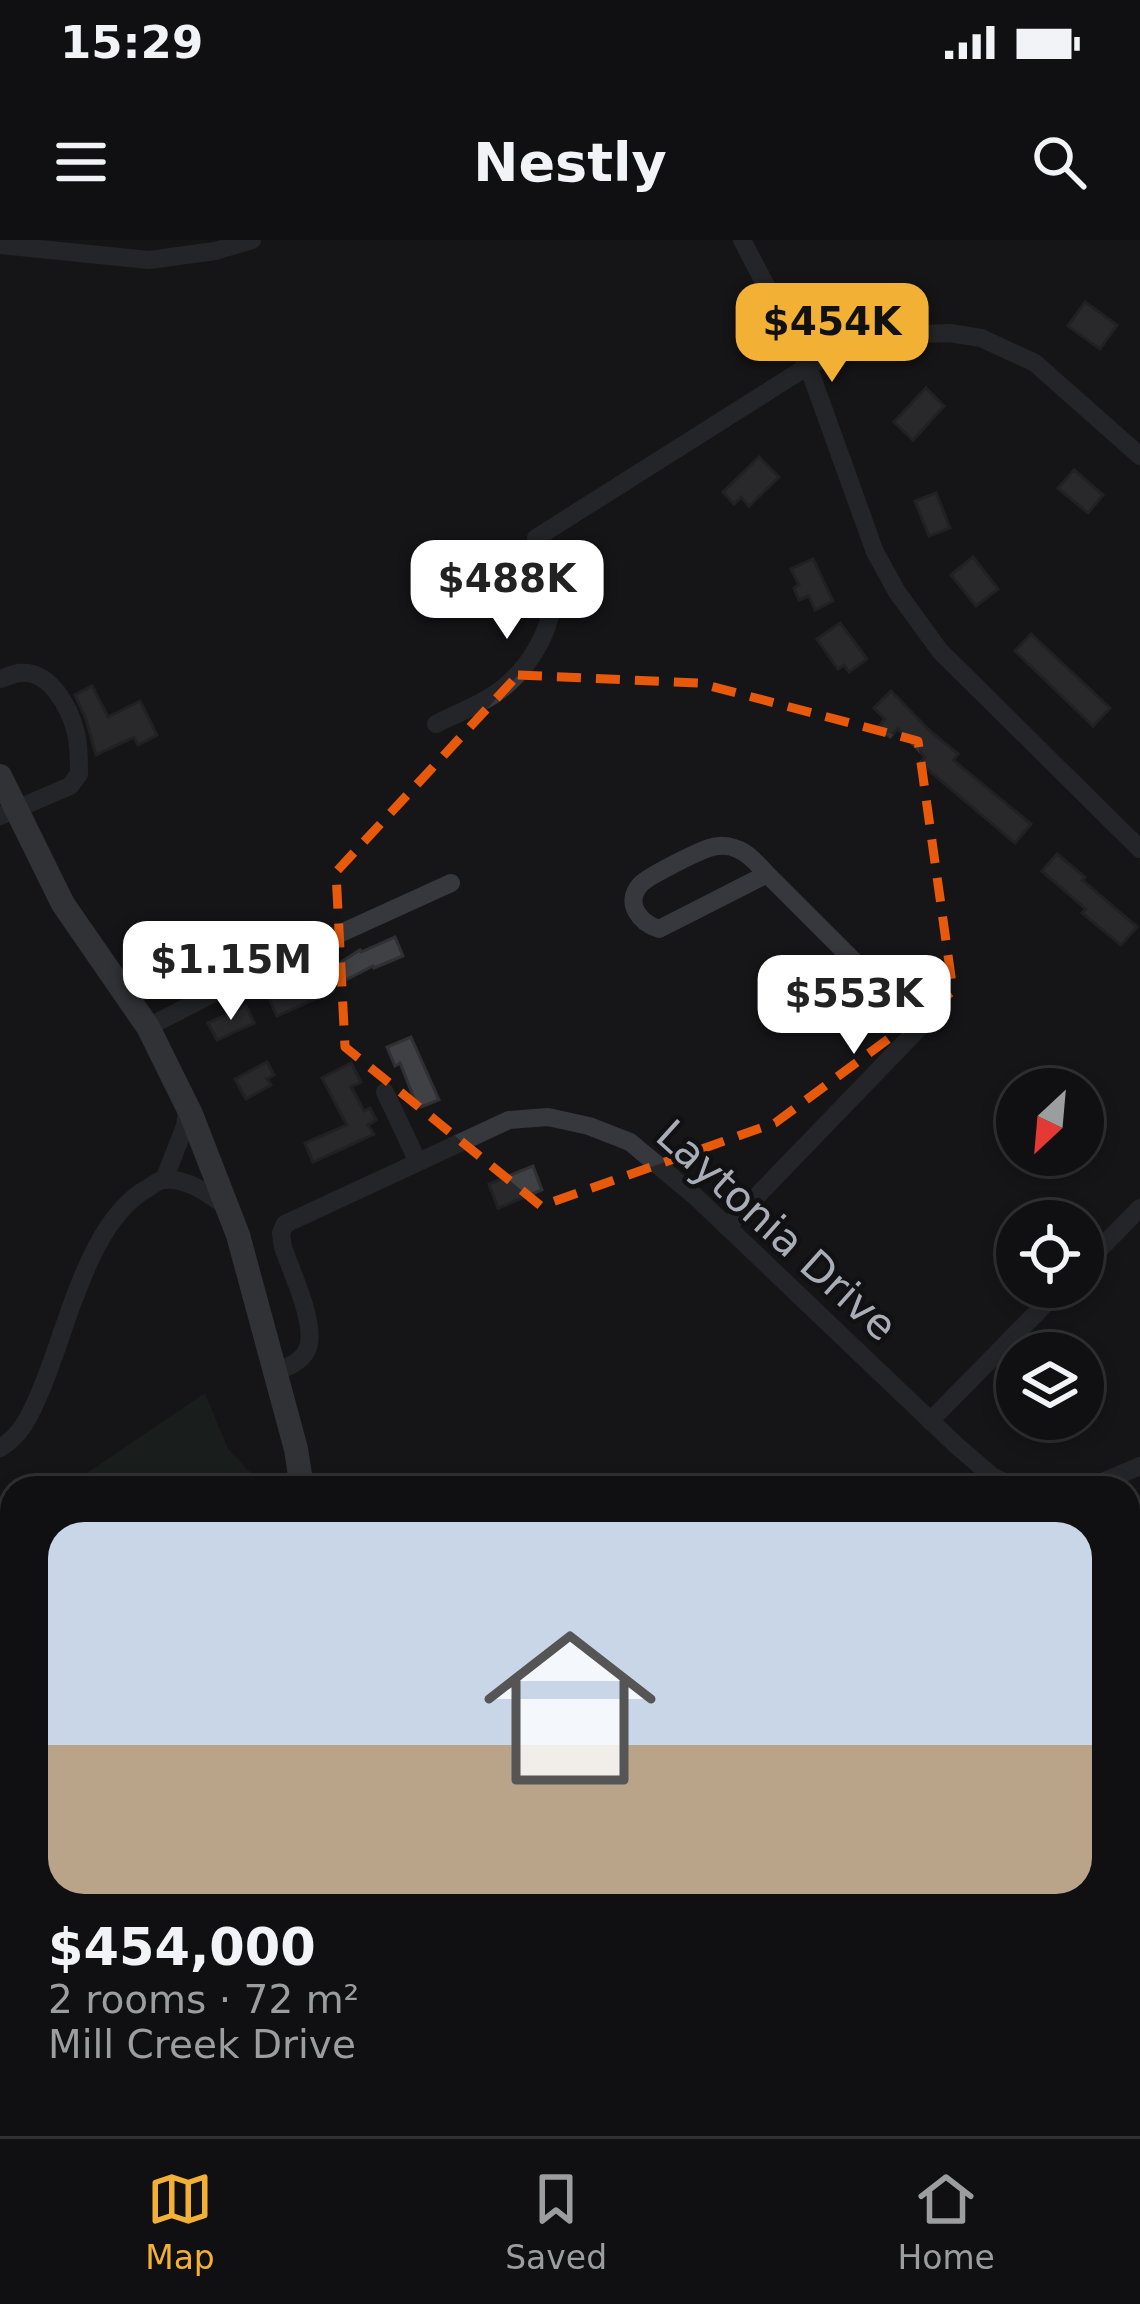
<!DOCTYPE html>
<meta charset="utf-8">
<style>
body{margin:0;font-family:"DejaVu Sans",sans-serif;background:#19191b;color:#f1f3f6;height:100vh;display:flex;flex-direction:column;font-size:45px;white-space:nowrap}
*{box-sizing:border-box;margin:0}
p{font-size:39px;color:#9c9d9f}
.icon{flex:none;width:66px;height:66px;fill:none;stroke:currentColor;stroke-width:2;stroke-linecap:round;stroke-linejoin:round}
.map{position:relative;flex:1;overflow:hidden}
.side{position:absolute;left:0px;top:1236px;width:1140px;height:660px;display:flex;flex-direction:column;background:#101012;border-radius:36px 36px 0 0;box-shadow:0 6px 18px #0003,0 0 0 3px #303032}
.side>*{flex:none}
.needle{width:78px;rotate:206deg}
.buttons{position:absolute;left:996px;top:828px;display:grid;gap:24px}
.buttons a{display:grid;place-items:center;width:108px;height:108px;border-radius:50%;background:#101012;box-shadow:0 6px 18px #0003,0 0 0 3px #303032;font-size:60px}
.price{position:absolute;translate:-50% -102px;padding:0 27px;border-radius:24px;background:#fff;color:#222;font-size:39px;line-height:78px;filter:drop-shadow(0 3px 6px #0008)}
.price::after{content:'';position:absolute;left:50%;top:72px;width:36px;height:27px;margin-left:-18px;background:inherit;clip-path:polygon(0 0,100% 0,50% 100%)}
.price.current{background:#f2b134;color:#111}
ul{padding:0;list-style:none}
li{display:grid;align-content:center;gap:24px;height:636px;padding:0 48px}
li+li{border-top:3px solid #303032}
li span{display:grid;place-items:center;height:372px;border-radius:36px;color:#555}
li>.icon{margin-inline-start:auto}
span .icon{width:216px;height:216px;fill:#fffc;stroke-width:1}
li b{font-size:51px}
.status{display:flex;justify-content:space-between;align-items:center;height:84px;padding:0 60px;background:#101012;direction:ltr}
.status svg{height:33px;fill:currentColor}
header{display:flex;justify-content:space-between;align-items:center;height:156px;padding:0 48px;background:#101012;font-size:54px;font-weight:700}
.tab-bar{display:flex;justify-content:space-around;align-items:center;height:168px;border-top:3px solid #303032;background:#101012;font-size:33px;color:#9c9d9f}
.tab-bar a{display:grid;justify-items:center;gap:6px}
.tab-bar .current{color:#f2b134}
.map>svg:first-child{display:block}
.green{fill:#1e261f}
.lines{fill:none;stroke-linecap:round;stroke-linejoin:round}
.stream{stroke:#2c353c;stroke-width:4.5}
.building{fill:#404145;stroke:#303034;stroke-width:3}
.path{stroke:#3d3f44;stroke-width:3;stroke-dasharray:6 9;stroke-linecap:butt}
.minor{stroke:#37383d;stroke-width:18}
.major{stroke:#53555c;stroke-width:24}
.marked{fill:none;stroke:#e8590c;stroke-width:9;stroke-dasharray:24 15;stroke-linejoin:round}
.labels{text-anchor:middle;stroke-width:9;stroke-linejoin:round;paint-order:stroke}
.street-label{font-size:42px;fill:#a8adb8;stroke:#111113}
</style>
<div class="status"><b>15:29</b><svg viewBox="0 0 49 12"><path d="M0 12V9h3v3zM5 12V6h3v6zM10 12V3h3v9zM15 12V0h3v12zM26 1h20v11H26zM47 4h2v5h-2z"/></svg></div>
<header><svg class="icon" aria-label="menu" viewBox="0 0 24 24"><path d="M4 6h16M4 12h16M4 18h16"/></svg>Nestly<svg class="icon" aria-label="search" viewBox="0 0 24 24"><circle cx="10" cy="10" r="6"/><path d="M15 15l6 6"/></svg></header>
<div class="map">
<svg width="1140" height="1896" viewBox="0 0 1140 1896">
<rect width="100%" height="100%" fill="#161618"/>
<g class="green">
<polygon points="205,1153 228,1209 265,1248 65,1248"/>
<polygon points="12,1284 12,1884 470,1884 474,1896 0,1896 0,1292"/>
<polygon points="1140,1653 1140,1882 1128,1861 1128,1703"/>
</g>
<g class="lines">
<g class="stream">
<polyline points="0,1758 12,1760"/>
<polyline points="234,1884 246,1893 259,1896"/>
</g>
</g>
<g class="building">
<polygon points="1085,62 1117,85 1100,109 1068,86"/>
<polygon points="926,148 944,166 913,200 894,182"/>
<polygon points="759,217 779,237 749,266 741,257 734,264 723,252"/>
<polygon points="1074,230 1103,255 1088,273 1058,248"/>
<polygon points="936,253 950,288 929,296 915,261"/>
<polygon points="973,317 998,349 976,366 951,335"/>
<polygon points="813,319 833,361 815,370 809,356 799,360 794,348 799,345 791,329"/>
<polygon points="840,383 867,419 849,432 844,425 838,429 817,399"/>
<polygon points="1031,394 1110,468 1093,486 1015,411"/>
<polygon points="92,446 108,477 140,461 157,495 138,505 134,497 96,515 86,479 75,455"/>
<polygon points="891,451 930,491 958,514 953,520 1031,584 1015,603 920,523 925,517 898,489 890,497 879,486 885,479 874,468"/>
<polygon points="1057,614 1085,637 1082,640 1137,687 1121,705 1082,673 1086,669 1042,631"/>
<polygon points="395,697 403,716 374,728 373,726 332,747 333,751 277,776 268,756 333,727 360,710 361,712"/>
<polygon points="246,766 254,783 217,800 208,783"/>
<polygon points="411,797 439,860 418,868 400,823 395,826 387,807"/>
<polygon points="267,822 274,835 267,839 271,845 246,859 235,839"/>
<polygon points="351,823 361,842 351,847 364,871 370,868 376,880 368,885 374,894 313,922 305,903 347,885 322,838"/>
<polygon points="533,926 542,950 498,968 489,944"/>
</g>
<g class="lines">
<polyline class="path" points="758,1884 765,1896"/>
<g class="minor">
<polyline points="742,0 808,126 875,312 897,352 940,411 1140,609"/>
<polyline points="0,5 149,20 215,11 252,0"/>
<path d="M0,439C6,437 12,434 19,433C50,429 70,468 76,493C79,506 79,521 79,534L70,546L0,576"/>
<path d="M436,484C455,474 477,466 495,454C526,433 554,391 552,352C551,334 542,315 536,298L808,126L860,103L889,95L950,93L981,98L1035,123L1140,216"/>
<polyline points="148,787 253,733 451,643"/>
<polyline points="385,852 418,922"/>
<polyline points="164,940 185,886 187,871"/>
<path d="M727,987L920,787L767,634C758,625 749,613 737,609C729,605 717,605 709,608C697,612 646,637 640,645C624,663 640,683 659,689L767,634"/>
<polyline points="1083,1026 1140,968"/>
<path d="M275,1132C288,1127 300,1123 307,1110C318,1087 291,1031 283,1007L281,993L285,984L509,880L548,877L589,886L630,902L696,957L956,1205L992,1236L1016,1248"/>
<polyline points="930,1181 1062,1047"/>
<path d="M0,1208C20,1196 29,1178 38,1157C66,1096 86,982 148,948C153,945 158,940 164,940C185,937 207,953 223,964"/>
<polyline points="1088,1248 1140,1226"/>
<polyline points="1128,1319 1132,1341 1128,1373"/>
<polyline points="1062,1884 1068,1896"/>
</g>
<g class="major">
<polyline points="0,536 63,664 148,787 191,874 238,995 296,1209 302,1248"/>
<polyline points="487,1884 490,1896"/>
</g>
</g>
<path d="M0 0H1140V1896H0ZM518,435L699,443L918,501L953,751L775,883L541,966L345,807L336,632Z" fill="#161618" fill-opacity=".55" fill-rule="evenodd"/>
<path class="marked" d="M518,435L699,443L918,501L953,751L775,883L541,966L345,807L336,632Z"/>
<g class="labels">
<g class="street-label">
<text transform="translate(777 990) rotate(42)" y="15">Laytonia Drive</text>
</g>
</g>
</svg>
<div class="buttons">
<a><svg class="needle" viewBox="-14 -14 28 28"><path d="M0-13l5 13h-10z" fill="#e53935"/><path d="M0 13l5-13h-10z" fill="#9c9d9f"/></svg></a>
<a><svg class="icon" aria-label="locate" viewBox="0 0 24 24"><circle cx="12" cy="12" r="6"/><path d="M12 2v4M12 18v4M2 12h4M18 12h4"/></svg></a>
<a><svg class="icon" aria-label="layers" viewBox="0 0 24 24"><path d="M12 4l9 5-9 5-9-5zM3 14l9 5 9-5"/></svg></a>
</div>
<b class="price current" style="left:832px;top:145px">$454K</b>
<b class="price" style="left:507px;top:402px">$488K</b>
<b class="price" style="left:231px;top:783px">$1.15M</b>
<b class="price" style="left:854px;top:817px">$553K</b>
<section class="side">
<ul>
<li><span style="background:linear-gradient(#c9d6e8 60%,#b9a48a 0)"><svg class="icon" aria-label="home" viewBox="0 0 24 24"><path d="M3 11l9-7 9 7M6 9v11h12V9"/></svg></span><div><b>$454,000</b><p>2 rooms · 72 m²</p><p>Mill Creek Drive</p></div></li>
</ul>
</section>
</div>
<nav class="tab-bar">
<a class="current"><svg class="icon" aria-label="map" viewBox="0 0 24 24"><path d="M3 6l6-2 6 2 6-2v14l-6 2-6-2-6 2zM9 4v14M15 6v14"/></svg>Map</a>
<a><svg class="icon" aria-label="saved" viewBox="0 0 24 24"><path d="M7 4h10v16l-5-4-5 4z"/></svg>Saved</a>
<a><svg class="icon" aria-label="home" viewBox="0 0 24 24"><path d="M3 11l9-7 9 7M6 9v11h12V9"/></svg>Home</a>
</nav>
